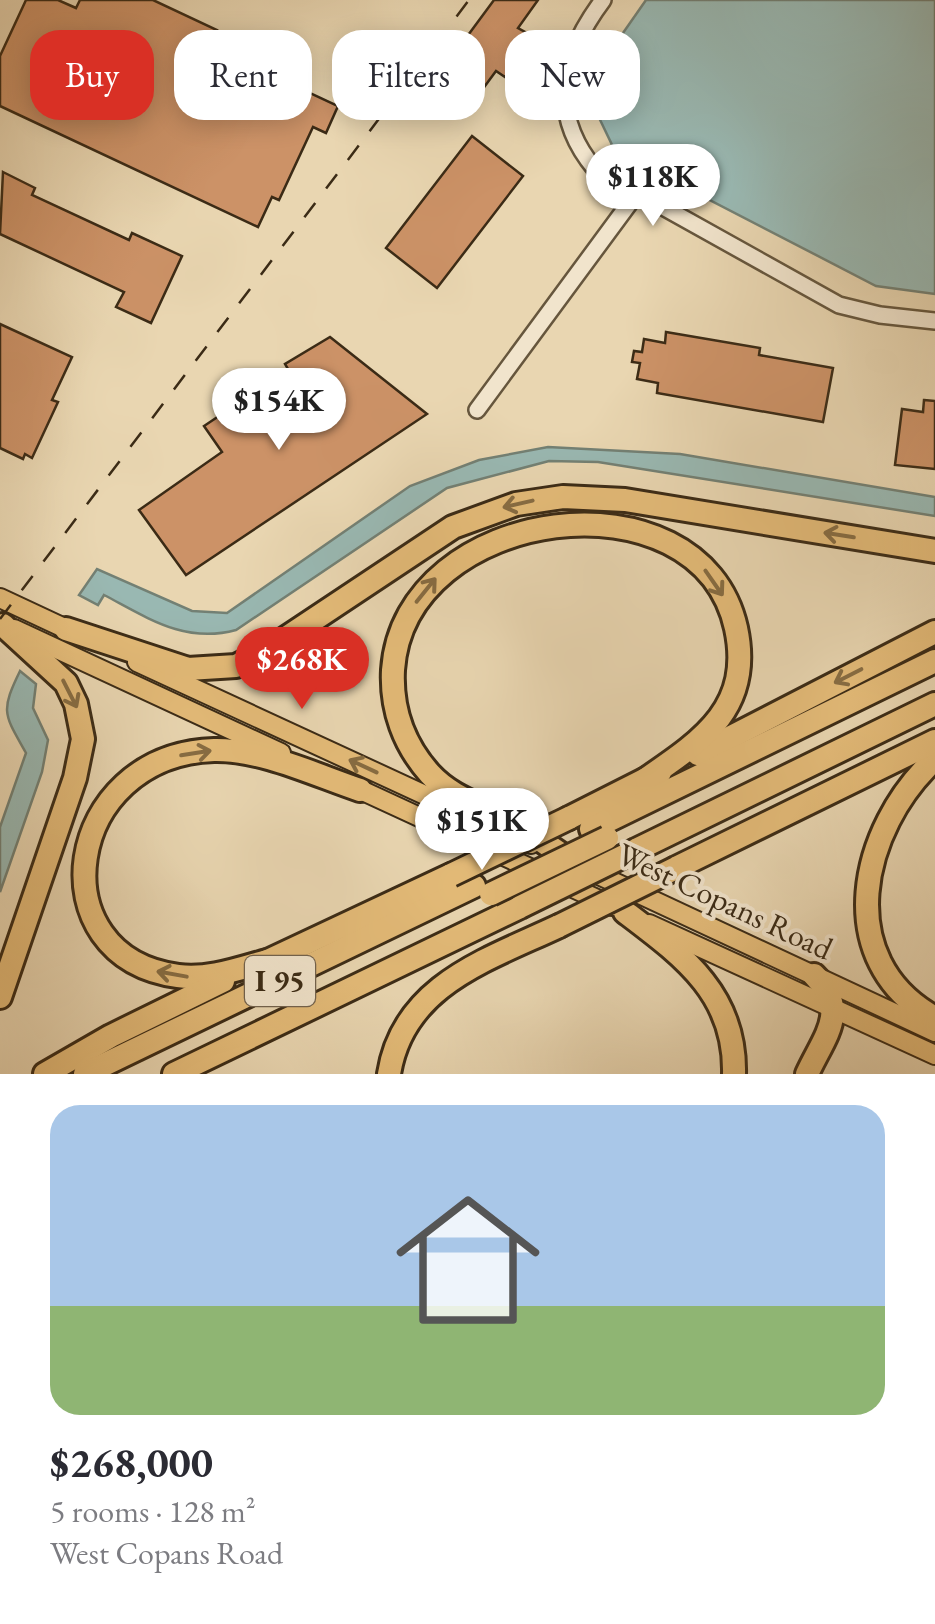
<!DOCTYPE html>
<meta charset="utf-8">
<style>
body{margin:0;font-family:"EB Garamond",serif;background:#f2f2f3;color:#2b2b33;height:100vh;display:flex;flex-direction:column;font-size:38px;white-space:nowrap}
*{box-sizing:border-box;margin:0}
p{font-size:32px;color:#7c7c81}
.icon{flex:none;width:55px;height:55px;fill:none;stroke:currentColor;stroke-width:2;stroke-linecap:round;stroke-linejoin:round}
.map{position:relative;height:1074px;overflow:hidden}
.details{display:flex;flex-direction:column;background:#fff;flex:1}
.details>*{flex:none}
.guide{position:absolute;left:30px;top:30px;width:875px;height:90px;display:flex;gap:20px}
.price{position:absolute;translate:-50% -85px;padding:0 22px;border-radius:35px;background:#fff;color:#222;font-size:32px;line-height:65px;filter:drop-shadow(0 2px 5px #0008)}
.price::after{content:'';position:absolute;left:50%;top:60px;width:30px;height:22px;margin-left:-15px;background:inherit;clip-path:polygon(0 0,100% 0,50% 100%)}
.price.current{background:#d93025;color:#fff}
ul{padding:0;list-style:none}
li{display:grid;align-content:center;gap:20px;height:530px;padding:0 50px}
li+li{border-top:2px solid #e1e1e2}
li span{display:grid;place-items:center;height:310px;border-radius:30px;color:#555}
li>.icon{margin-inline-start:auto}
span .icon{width:180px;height:180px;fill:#fffc;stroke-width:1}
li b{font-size:42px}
.pill{padding:0 35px;border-radius:30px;background:#fff;box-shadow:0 5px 25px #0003;font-size:35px;line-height:90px}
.pill.current{background:#d93025;color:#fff}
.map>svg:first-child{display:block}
.water{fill:#99b8b2;stroke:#738074;stroke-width:2.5}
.building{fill:#cc9267;stroke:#3b2b16;stroke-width:2.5}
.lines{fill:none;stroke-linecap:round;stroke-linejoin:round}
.minor-casing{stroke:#66563d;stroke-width:20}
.major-casing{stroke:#3b2b16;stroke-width:22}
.highway-casing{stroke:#3b2b16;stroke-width:28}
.minor{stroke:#f1e4cc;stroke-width:15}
.major{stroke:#e4bb78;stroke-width:18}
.highway{stroke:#e4bb78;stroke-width:22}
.rail{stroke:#3b2b16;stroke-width:2.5;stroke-dasharray:18 18;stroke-linecap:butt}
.highway-bridge-casing{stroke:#3b2b16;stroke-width:28;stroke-linecap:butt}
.highway-bridge{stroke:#e4bb78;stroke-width:22}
.oneway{stroke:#876c42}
.labels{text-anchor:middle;stroke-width:8;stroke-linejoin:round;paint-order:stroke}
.shield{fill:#f1e4cc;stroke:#72624d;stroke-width:2.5}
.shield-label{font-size:30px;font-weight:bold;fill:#3b2b16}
.street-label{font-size:32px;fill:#3b2b16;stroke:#f1e4cc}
</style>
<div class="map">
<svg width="935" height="1074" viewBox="0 0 935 1074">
<rect width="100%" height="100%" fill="#e9d6b1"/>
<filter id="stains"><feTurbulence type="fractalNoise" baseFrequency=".002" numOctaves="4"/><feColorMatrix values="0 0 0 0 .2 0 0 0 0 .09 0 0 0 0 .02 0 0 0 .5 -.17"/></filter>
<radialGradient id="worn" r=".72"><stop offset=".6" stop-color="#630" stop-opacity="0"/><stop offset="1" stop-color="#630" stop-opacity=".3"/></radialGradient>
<g class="water">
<polygon points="646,0 935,0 935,294 876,286 615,151 592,103 609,53"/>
<path d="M548,447L680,454L935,497V516L598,462L549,461L447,488L236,630C185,644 148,618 104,595L98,605L79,595L97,569L192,611L227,613L410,486L479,460Z"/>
<path d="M20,671L36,684L33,708L48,740L42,772L0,892V827L26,753C4,714 0,712 20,671Z"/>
</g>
<g class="building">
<polygon points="26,0 58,0 76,8 80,0 153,0 217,30 209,46 338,106 326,133 313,127 279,200 272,197 258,227 0,106 0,56"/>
<polygon points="494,0 538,0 518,28 525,32 511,53 518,58 505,77 496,71 482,90 446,65"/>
<polygon points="472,136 523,176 437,288 386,248"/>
<polygon points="3,172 35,188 32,195 129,240 132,233 182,256 151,323 116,307 124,292 0,234"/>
<polygon points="0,324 72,357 52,400 58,402 32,458 25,454 23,459 0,448"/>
<polygon points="666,332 760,348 759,355 833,368 823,422 657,393 658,383 637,379 640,363 632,362 634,351 642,352 644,339 665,343"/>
<polygon points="330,337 427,414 186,575 139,510 222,452 204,426 234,406 242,415 295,381 285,364"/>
<polygon points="924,400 935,401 935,469 895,465 902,409 923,412"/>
</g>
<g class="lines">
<defs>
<g id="minor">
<path d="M603,0C561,56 548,113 595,169L839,305L880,315L935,321"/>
<polyline points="477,410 637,193"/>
</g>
<g id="major">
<polyline points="0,598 77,634"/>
<polyline points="14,629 281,753"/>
<polyline points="137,662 531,844"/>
<polyline points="350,785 612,906"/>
<polyline points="586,869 935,1032"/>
<polyline points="649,924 935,1055"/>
</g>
<g id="highway">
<polyline points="66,629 188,669 236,666 271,648 453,527 516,504 563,497 625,500 935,551"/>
<polyline points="698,754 935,632"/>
<path d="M935,759C860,828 830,960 935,1018"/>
<polyline points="569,818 660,772"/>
<polyline points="591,829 935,661"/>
<polyline points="636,850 935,704"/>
<path d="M579,866C555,851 533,833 508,820C481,805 452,798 430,774C404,745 391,709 393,670C404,505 700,466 736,628C753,707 703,740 646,779"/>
<polyline points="676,868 935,741"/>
<path d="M625,912C683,956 736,994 734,1074"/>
<path d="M267,961C238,969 208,980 178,976C35,957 63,755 214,750C262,749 315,775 360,790"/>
<polyline points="257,966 451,875"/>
<polyline points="0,997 75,778 83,739 76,704 66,683 3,625"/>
<polyline points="45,1074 111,1036 223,981"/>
<polyline points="85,1074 474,886"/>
<polyline points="174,1074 520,907"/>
<path d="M389,1074C403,985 487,960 559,926"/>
<path d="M807,1074C825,1035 850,1011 814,975"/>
</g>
</defs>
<use href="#minor" class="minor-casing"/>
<use href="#major" class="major-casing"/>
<use href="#highway" class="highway-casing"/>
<use href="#minor" class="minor"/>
<use href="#major" class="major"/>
<use href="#highway" class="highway"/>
<polyline class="rail" points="0,619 469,0"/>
<defs>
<g id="highway-bridge">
<polyline points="451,875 569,818"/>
<polyline points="491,894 607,838"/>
<polyline points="520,907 636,850"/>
<polyline points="559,926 676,868"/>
</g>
</defs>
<use href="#highway-bridge" class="highway-bridge-casing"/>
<use href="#highway-bridge" class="highway-bridge"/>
</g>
<defs><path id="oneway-shaft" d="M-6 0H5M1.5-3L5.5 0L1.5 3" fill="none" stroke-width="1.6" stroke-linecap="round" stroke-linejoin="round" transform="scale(2.5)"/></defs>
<g class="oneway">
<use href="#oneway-shaft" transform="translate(518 504) rotate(167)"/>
<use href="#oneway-shaft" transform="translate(839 535) rotate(-171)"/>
<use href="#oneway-shaft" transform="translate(714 583) rotate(55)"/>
<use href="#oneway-shaft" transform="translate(426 590) rotate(-51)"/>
<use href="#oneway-shaft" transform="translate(848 676) rotate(153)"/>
<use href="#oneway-shaft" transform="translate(70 694) rotate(63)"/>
<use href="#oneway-shaft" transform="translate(196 753) rotate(-9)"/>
<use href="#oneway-shaft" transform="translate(363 766) rotate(-155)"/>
<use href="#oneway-shaft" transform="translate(172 974) rotate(-170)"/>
</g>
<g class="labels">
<rect class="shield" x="245" y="956" width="70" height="50" rx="8"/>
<g class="shield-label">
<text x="280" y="991">I 95</text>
</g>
<g class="street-label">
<text transform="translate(725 901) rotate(25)" y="11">West Copans Road</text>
</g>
</g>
<rect width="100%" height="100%" filter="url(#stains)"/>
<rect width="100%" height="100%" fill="url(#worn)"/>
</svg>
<b class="price" style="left:653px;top:229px">$118K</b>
<b class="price" style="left:279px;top:453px">$154K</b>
<b class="price current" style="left:302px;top:712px">$268K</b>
<b class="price" style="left:482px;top:873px">$151K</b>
<div class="guide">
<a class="pill current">Buy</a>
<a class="pill">Rent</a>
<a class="pill">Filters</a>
<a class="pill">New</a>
</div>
</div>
<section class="details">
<ul>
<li><span style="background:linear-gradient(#a9c7e8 65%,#8fb573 0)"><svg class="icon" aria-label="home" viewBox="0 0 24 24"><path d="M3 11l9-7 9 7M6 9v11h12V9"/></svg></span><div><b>$268,000</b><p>5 rooms · 128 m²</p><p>West Copans Road</p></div></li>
</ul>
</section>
